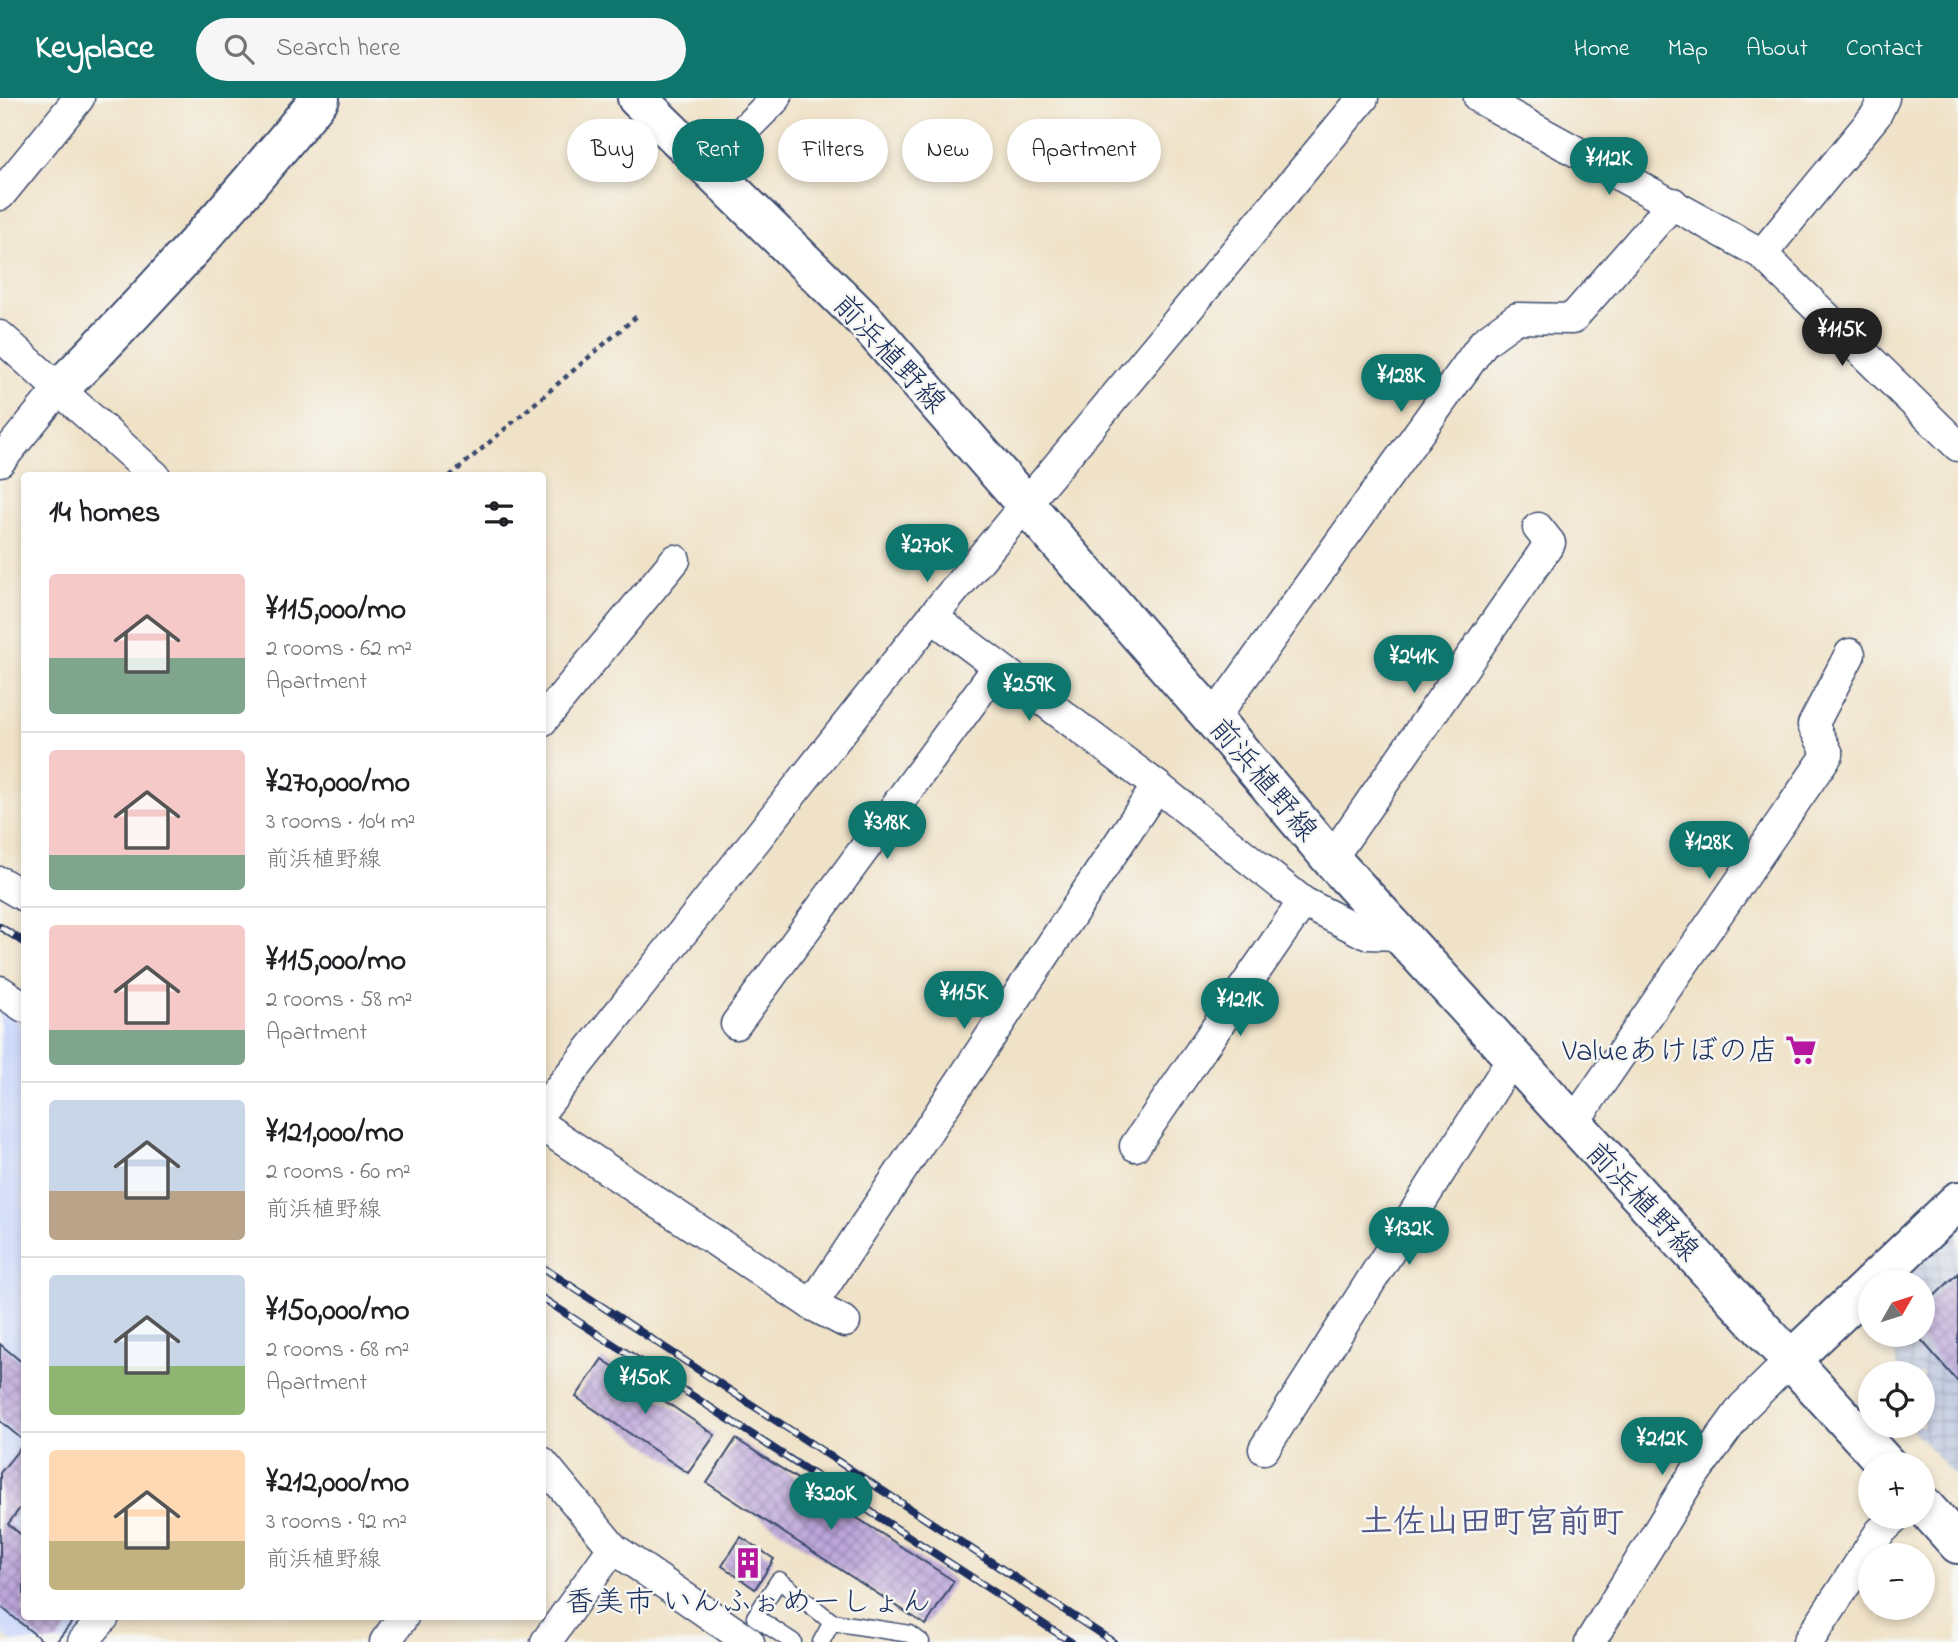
<!DOCTYPE html>
<meta charset="utf-8">
<style>
body{margin:0;font-family:"Indie Flower","Klee One",sans-serif;background:#f6f6f6;color:#202124;height:100vh;display:flex;flex-direction:column;font-size:26px;white-space:nowrap}
*{box-sizing:border-box;margin:0}
p{font-size:23px;color:#757577}
.icon{flex:none;width:38px;height:38px;fill:none;stroke:currentColor;stroke-width:2;stroke-linecap:round;stroke-linejoin:round}
.map{position:relative;flex:1;overflow:hidden}
.details{position:absolute;left:21px;top:374px;width:525px;height:1148px;display:flex;flex-direction:column;background:#fff;border-radius:7px;box-shadow:0 4px 10px #0003}
.details>*{flex:none}
.banner{position:absolute;left:567px;top:21px;width:665px;height:63px;display:flex;gap:14px}
.needle{width:46px;rotate:51deg}
.tools{position:absolute;left:1858px;top:1172px;display:grid;gap:14px}
.tools a{display:grid;place-items:center;width:77px;height:77px;border-radius:50%;background:#fff;box-shadow:0 4px 10px #0003;font-size:35px}
.price{position:absolute;translate:-50% -60px;padding:0 16px;border-radius:24px;background:#0f766e;color:#fff;font-size:23px;line-height:46px;filter:drop-shadow(0 2px 4px #0008)}
.price::after{content:'';position:absolute;left:50%;top:42px;width:21px;height:16px;margin-left:-10px;background:inherit;clip-path:polygon(0 0,100% 0,50% 100%)}
.price.current{background:#222;color:#fff}
ul{padding:0;list-style:none}
li{display:flex;align-items:center;gap:21px;height:175px;padding:0 28px}
li+li{border-top:2px solid #e0e0e0}
li span{display:grid;place-items:center;flex:none;width:196px;height:140px;border-radius:7px;color:#555}
li>.icon{margin-inline-start:auto}
span .icon{width:84px;height:84px;fill:#fffc;stroke-width:1}
li b{font-size:30px}
h2{display:flex;justify-content:space-between;align-items:center;height:84px;padding:0 28px;font-size:30px}
.pill{padding:0 24px;border-radius:32px;background:#fff;box-shadow:0 4px 10px #0003;font-size:24px;line-height:63px}
.pill.current{background:#0f766e;color:#fff}
header{display:flex;align-items:center;gap:42px;box-sizing:border-box;height:98px;padding:0 35px;background:#0f766e;color:#fff}
header strong{font-size:33px}
nav{display:flex;gap:38px;margin-inline-start:auto;font-size:24px}
.search{width:490px;height:63px;background:#f6f6f6;display:flex;align-items:center;gap:18px;box-sizing:border-box;padding:0 24px;border-radius:38px;color:#757577;font-size:26px}
.map>svg:first-child{display:block}
.built{fill:#cfdafa}
.industrial{fill:url(#industrial-grid)}
.building{fill:url(#building-cross-hatch)}
.lines{fill:none;stroke-linecap:round;stroke-linejoin:round}
.service-casing{stroke:#3b4a6e;stroke-width:19}
.minor-casing{stroke:#3b4a6e;stroke-width:33}
.tertiary-casing{stroke:#3b4a6e;stroke-width:42}
.primary-casing{stroke:#3b4a6e;stroke-width:42}
.path{stroke:#3b4a6e;stroke-width:4.5;stroke-dasharray:5 5;stroke-linecap:butt}
.service{stroke:#fff;stroke-width:16}
.minor{stroke:#fff;stroke-width:30}
.tertiary{stroke:#fff;stroke-width:38}
.primary{stroke:#fff;stroke-width:38}
.rail-casing{stroke:#1b2f5e;stroke-width:8}
.rail{stroke:#f6f6f2;stroke-width:5;stroke-dasharray:16;stroke-linecap:butt}
.labels{text-anchor:middle;stroke-width:5;stroke-linejoin:round;paint-order:stroke}
.street-label{font-size:30px;fill:#1b2f5e;stroke:#f6f6f2}
.poi-label{font-size:30px;fill:#1b2f5e;stroke:#f6f6f2;text-anchor:end}
.quarter-label{font-size:33px;font-weight:bold;fill:#545889;stroke:#f6f6f2}
</style>
<header>
<strong>Keyplace</strong>
<div class="search"><svg class="icon" aria-label="search" viewBox="0 0 24 24"><circle cx="10" cy="10" r="6"/><path d="M15 15l6 6"/></svg>Search here</div>
<nav><a>Home</a><a>Map</a><a>About</a><a>Contact</a></nav>
</header>
<div class="map">
<svg width="1958" height="1544" viewBox="0 0 1958 1544">
<defs>
<pattern id="industrial-grid" width="8" height="8" patternUnits="userSpaceOnUse" patternTransform="scale(1.75)"><rect width="8" height="8" fill="#bac4de"/><path d="M0 4h8M4 0v8" fill="none" stroke="#96a0b7"/></pattern>
<pattern id="building-cross-hatch" width="8" height="8" patternUnits="userSpaceOnUse" patternTransform="scale(1.75)"><rect width="8" height="8" fill="#bda5da"/><path d="M0 0l8 8M0 8l8-8" fill="none" stroke="#9987b4"/></pattern>
</defs>
<rect width="100%" height="100%" fill="#f6f6f2"/>
<filter id="ink" filterUnits="userSpaceOnUse"><feTurbulence type="fractalNoise" baseFrequency=".0143" numOctaves="2"/><feDisplacementMap in="SourceGraphic" scale="14" xChannelSelector="R" yChannelSelector="G"/><feConvolveMatrix kernelMatrix="1 2 1 2 8 2 1 2 1" color-interpolation-filters="sRGB"/></filter>
<filter id="wash" filterUnits="userSpaceOnUse"><feTurbulence type="fractalNoise" baseFrequency=".00686" numOctaves="4" result="noise"/><feDisplacementMap in="SourceGraphic" scale="28" xChannelSelector="R" yChannelSelector="G"/><feGaussianBlur stdDeviation="1.57" result="paint"/><feColorMatrix in="noise" values="0 0 0 0 0 0 0 0 0 0 0 0 0 0 0 0 0 1.4 0 .05"/><feComposite in="paint" operator="in"/></filter>
<g filter="url(#wash)">
<rect width="100%" height="100%" fill="#f0e2c7"/>
<polygon class="built" points="0,910 24,928 24,1519 97,1519 77,1544 12,1544 0,1535"/>
<polygon class="industrial" points="1958,1128 1958,1381 1909,1328 1923,1328 1923,1276 1898,1276 1893,1237 1923,1237 1923,1185 1899,1185"/>
<g id="blocks">
<g class="building">
<polygon points="1958,1175 1958,1284 1917,1237 1923,1237 1923,1209"/>
<polygon points="0,1246 24,1266 24,1343 0,1323"/>
<polygon points="602,1261 715,1337 688,1375 576,1299"/>
<polygon points="736,1341 954,1483 926,1527 707,1385"/>
<polygon points="24,1345 24,1405 8,1426 24,1439 24,1519 76,1519 56,1544 44,1544 0,1508 0,1375"/>
<polygon points="741,1439 774,1461 755,1491 722,1468"/>
</g>
</g>
</g>
<g filter="url(#ink)">
<use href="#blocks" fill-opacity="0" stroke="#3b4a6e" stroke-width="2"/>
<g class="lines">
<defs>
<g id="service">
<polyline points="793,1544 755,1519 779,1482 832,1524 910,1536 921,1544"/>
<polyline points="821,1544 832,1524"/>
</g>
<g id="minor">
<polyline points="1479,0 1762,156 1958,348"/>
<polyline points="708,68 776,0"/>
<polyline points="0,97 79,0"/>
<polyline points="1762,156 1876,17 1884,0"/>
<polyline points="0,238 155,378"/>
<polyline points="0,363 58,292"/>
<polyline points="932,519 1157,688 1303,804 1366,836 1402,837"/>
<polyline points="1213,621 1484,244 1517,220 1572,221 1673,105"/>
<polyline points="542,623 675,462"/>
<polyline points="1331,761 1550,445 1538,430"/>
<polyline points="0,784 24,798"/>
<polyline points="0,893 24,909"/>
<polyline points="736,926 997,570"/>
<polyline points="542,1012 932,519 1363,0"/>
<polyline points="1572,1027 1828,656 1813,627 1850,556"/>
<polyline points="542,1028 812,1207 845,1224"/>
<polyline points="1135,1048 1303,804"/>
<polyline points="812,1207 1157,688"/>
<polyline points="1264,1351 1512,961"/>
<polyline points="542,1364 613,1450 749,1544"/>
<polyline points="83,1544 104,1519"/>
<polyline points="385,1544 403,1519"/>
<polyline points="546,1544 613,1450"/>
<polyline points="1590,1544 1687,1386 1743,1309 1792,1261"/>
<polyline points="1808,1544 1880,1434 1896,1419"/>
</g>
<g id="tertiary">
<path d="M58,292C151,199 238,102 320,0"/>
<polyline points="1872,1185 1958,1103"/>
<polyline points="1792,1261 1871,1186"/>
</g>
<g id="primary">
<polyline points="637,0 868,226 1213,621 1331,761 1887,1367"/>
<polyline points="1923,1407 1958,1446"/>
</g>
</defs>
<use href="#service" class="service-casing"/>
<use href="#minor" class="minor-casing"/>
<use href="#tertiary" class="tertiary-casing"/>
<use href="#primary" class="primary-casing"/>
<polyline class="path" points="450,378 637,218"/>
<use href="#service" class="service"/>
<use href="#minor" class="minor"/>
<use href="#tertiary" class="tertiary"/>
<use href="#primary" class="primary"/>
<defs>
<g id="rail">
<polyline points="0,829 24,844"/>
<polyline points="542,1169 1113,1544"/>
<polyline points="542,1200 1071,1544"/>
</g>
</defs>
<use href="#rail" class="rail-casing"/>
<use href="#rail" class="rail"/>
</g>
</g>
<defs>
<symbol id="supermarket-bare" viewBox="-9 -9 18 18"><path d="M-6-5.5h2.5l.6 2H6L4.5 2H-2.5L-4.4-4H-6ZM-1.5 3.2a1.3 1.3 0 1 0 .1 0ZM3 3.2a1.3 1.3 0 1 0 .1 0Z" fill="#b5179e" stroke="#f6f6f2" stroke-width="2.5" paint-order="stroke"/></symbol>
<symbol id="building-bare" viewBox="-9 -9 18 18"><path d="M-4-6H4V6H1V3H-1V6H-4ZM-2.5-4.3h1.7v1.8h-1.7ZM.8-4.3h1.7v1.8H.8ZM-2.5-1h1.7V.8h-1.7ZM.8-1h1.7V.8H.8Z" fill="#b5179e" stroke="#f6f6f2" stroke-width="2.5" paint-order="stroke"/></symbol>
</defs>
<g fill-rule="evenodd">
<use href="#supermarket-bare" x="1779" y="930" width="44" height="44"/>
<use href="#building-bare" x="726" y="1443" width="44" height="44"/>
</g>
<g class="labels">
<g class="street-label">
<text transform="translate(890 255) rotate(47)" y="10">前浜植野線</text>
<text transform="translate(1264 681) rotate(50)" y="10">前浜植野線</text>
<text transform="translate(1643 1103) rotate(47)" y="10">前浜植野線</text>
</g>
<g class="poi-label">
<text x="1778" y="962">Valueあけぼの店</text>
<text x="748" y="1513" text-anchor="middle">香美市 いんふぉめーしょん</text>
</g>
<g class="quarter-label">
<text x="1492" y="1434">土佐山田町宮前町</text>
</g>
</g>
</svg>
<div class="tools">
<a><svg class="needle" viewBox="-14 -14 28 28"><path d="M0-13l5 13h-10z" fill="#e53935"/><path d="M0 13l5-13h-10z" fill="#757577"/></svg></a>
<a><svg class="icon" aria-label="locate" viewBox="0 0 24 24"><circle cx="12" cy="12" r="6"/><path d="M12 2v4M12 18v4M2 12h4M18 12h4"/></svg></a>
<a>+</a>
<a>−</a>
</div>
<b class="price" style="left:1609px;top:99px">¥112K</b>
<b class="price current" style="left:1842px;top:270px">¥115K</b>
<b class="price" style="left:1401px;top:316px">¥128K</b>
<b class="price" style="left:927px;top:486px">¥270K</b>
<b class="price" style="left:1414px;top:597px">¥241K</b>
<b class="price" style="left:1029px;top:625px">¥259K</b>
<b class="price" style="left:887px;top:763px">¥318K</b>
<b class="price" style="left:1709px;top:783px">¥128K</b>
<b class="price" style="left:964px;top:933px">¥115K</b>
<b class="price" style="left:1240px;top:940px">¥121K</b>
<b class="price" style="left:1409px;top:1169px">¥132K</b>
<b class="price" style="left:645px;top:1318px">¥150K</b>
<b class="price" style="left:1662px;top:1379px">¥212K</b>
<b class="price" style="left:831px;top:1434px">¥320K</b>
<div class="banner">
<a class="pill">Buy</a>
<a class="pill current">Rent</a>
<a class="pill">Filters</a>
<a class="pill">New</a>
<a class="pill">Apartment</a>
</div>
<section class="details">
<h2>14 homes<svg class="icon" aria-label="filters" viewBox="0 0 24 24"><path d="M4 7h16M4 17h16"/><circle cx="9" cy="7" r="2"/><circle cx="15" cy="17" r="2"/></svg></h2>
<ul>
<li><span style="background:linear-gradient(#f6c9c9 60%,#7fa58c 0)"><svg class="icon" aria-label="home" viewBox="0 0 24 24"><path d="M3 11l9-7 9 7M6 9v11h12V9"/></svg></span><div><b>¥115,000/mo</b><p>2 rooms · 62 m²</p><p>Apartment</p></div></li>
<li><span style="background:linear-gradient(#f6c9c9 75%,#7fa58c 0)"><svg class="icon" aria-label="home" viewBox="0 0 24 24"><path d="M3 11l9-7 9 7M6 9v11h12V9"/></svg></span><div><b>¥270,000/mo</b><p>3 rooms · 104 m²</p><p>前浜植野線</p></div></li>
<li><span style="background:linear-gradient(#f6c9c9 75%,#7fa58c 0)"><svg class="icon" aria-label="home" viewBox="0 0 24 24"><path d="M3 11l9-7 9 7M6 9v11h12V9"/></svg></span><div><b>¥115,000/mo</b><p>2 rooms · 58 m²</p><p>Apartment</p></div></li>
<li><span style="background:linear-gradient(#c9d6e8 65%,#b9a48a 0)"><svg class="icon" aria-label="home" viewBox="0 0 24 24"><path d="M3 11l9-7 9 7M6 9v11h12V9"/></svg></span><div><b>¥121,000/mo</b><p>2 rooms · 60 m²</p><p>前浜植野線</p></div></li>
<li><span style="background:linear-gradient(#c9d6e8 65%,#8fb573 0)"><svg class="icon" aria-label="home" viewBox="0 0 24 24"><path d="M3 11l9-7 9 7M6 9v11h12V9"/></svg></span><div><b>¥150,000/mo</b><p>2 rooms · 68 m²</p><p>Apartment</p></div></li>
<li><span style="background:linear-gradient(#ffd9b3 65%,#c2b280 0)"><svg class="icon" aria-label="home" viewBox="0 0 24 24"><path d="M3 11l9-7 9 7M6 9v11h12V9"/></svg></span><div><b>¥212,000/mo</b><p>3 rooms · 92 m²</p><p>前浜植野線</p></div></li>
</ul>
</section>
</div>
